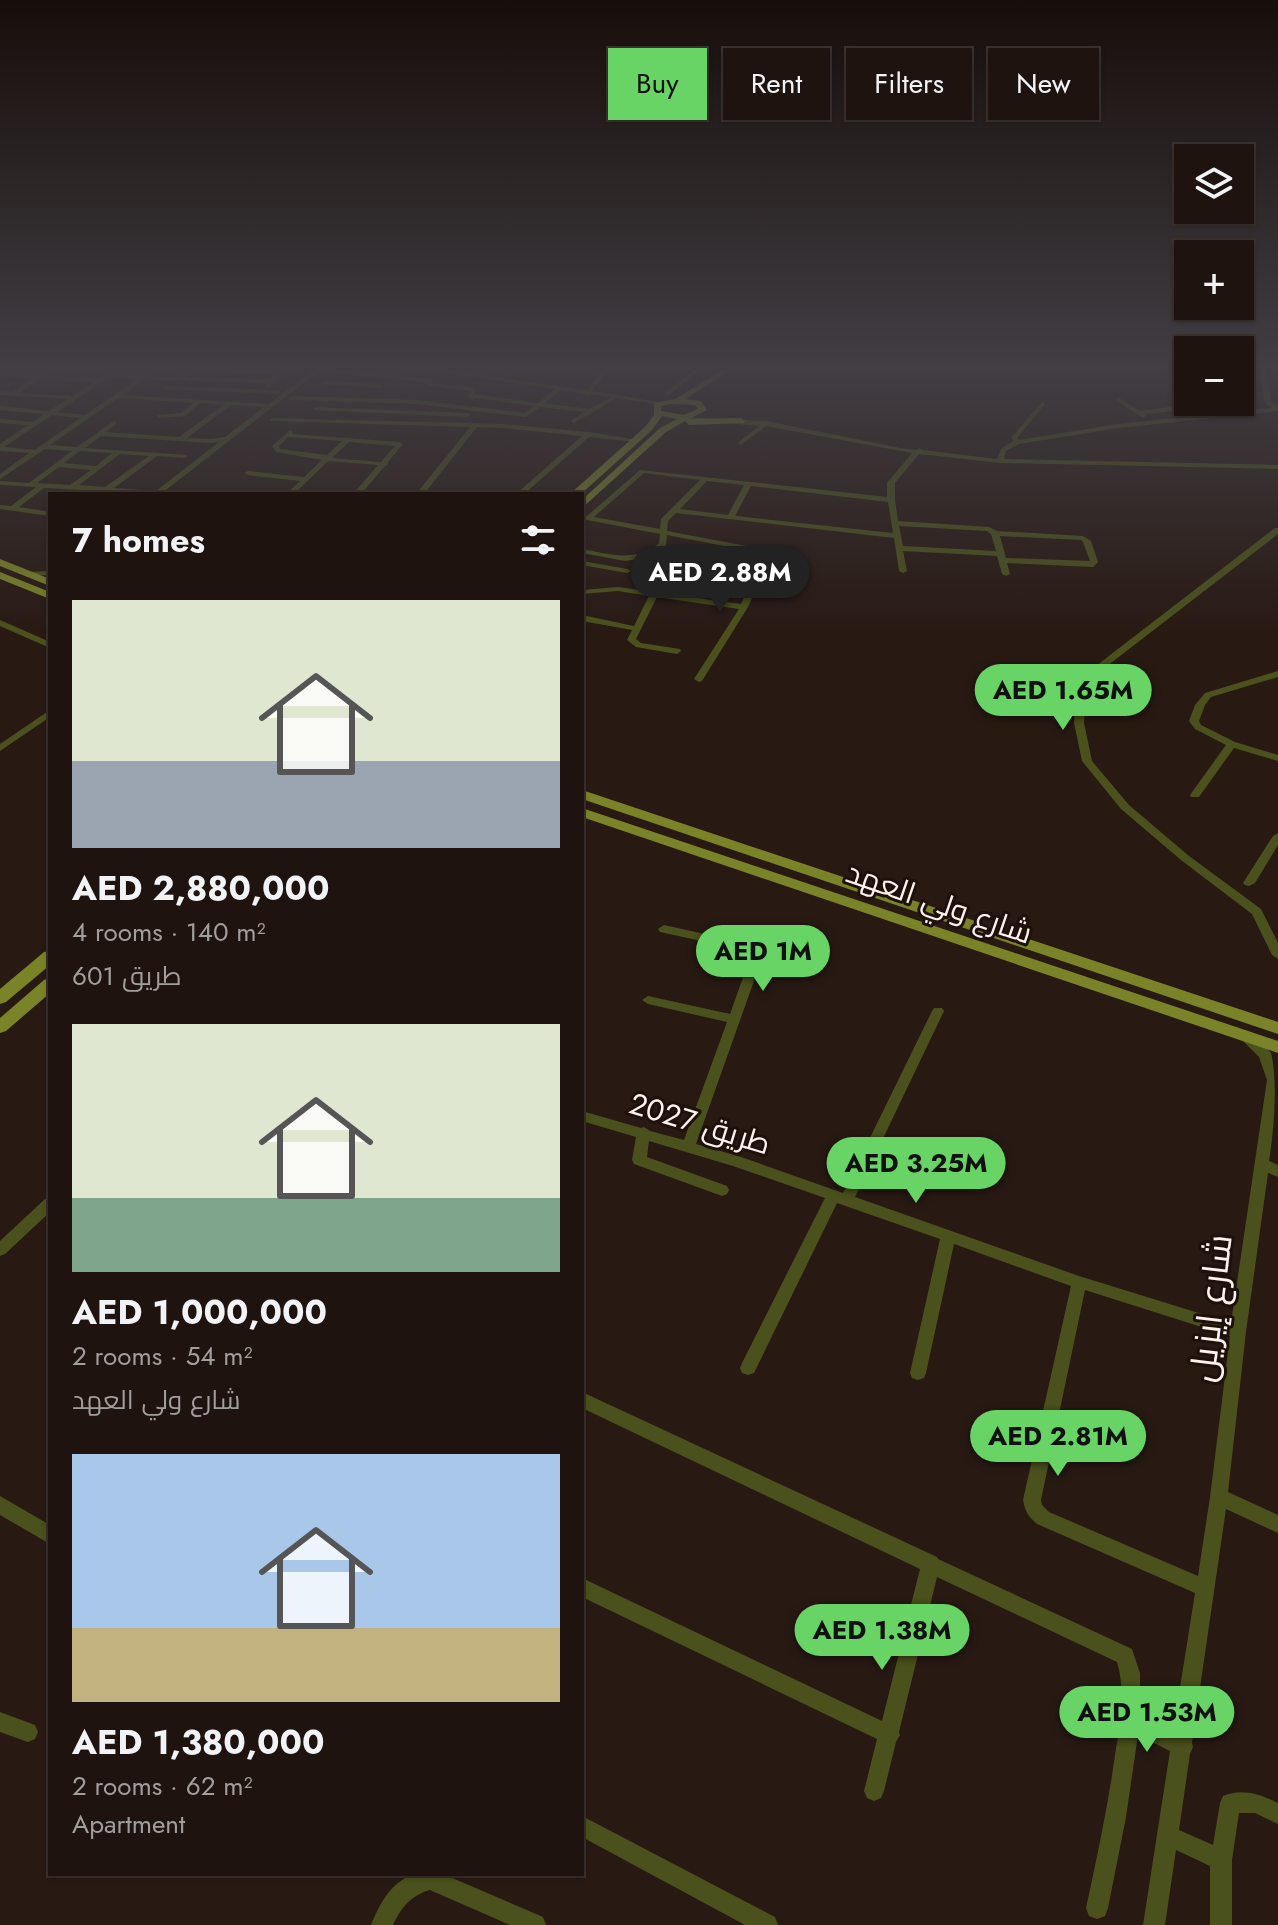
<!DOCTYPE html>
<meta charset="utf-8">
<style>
body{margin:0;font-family:Jost,Cairo,sans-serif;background:#261c17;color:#f1f3f6;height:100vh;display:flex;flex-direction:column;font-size:30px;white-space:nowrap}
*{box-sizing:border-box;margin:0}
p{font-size:26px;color:#a19e9e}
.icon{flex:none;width:44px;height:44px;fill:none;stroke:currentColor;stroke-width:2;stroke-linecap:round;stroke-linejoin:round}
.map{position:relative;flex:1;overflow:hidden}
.details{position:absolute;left:48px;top:492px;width:536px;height:1384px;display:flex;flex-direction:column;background:#1e130e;border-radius:0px;box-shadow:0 2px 6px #0004,0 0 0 2px #3c322e}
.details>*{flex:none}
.hud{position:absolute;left:608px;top:48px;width:550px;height:72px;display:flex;gap:16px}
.fabs{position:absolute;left:1174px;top:144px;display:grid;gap:16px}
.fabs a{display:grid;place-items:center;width:80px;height:80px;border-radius:0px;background:#1e130e;box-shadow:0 2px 6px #0004,0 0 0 2px #3c322e;font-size:40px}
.price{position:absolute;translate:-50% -68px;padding:0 18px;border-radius:28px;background:#68d465;color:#111;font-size:26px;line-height:52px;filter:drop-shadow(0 2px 4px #0008)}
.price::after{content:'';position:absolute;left:50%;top:48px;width:24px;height:18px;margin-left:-12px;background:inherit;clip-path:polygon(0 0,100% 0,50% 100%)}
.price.active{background:#222;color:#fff}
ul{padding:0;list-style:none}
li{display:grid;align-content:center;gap:16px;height:424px;padding:0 24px}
li span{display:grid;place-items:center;height:248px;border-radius:0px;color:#555}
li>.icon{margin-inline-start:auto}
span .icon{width:144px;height:144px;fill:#fffc;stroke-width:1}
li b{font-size:34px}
h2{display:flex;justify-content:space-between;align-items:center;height:96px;padding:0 24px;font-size:34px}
.pill{padding:0 28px;border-radius:0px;background:#1e130e;box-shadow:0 2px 6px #0004,0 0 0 2px #3c322e;font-size:28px;line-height:72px}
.pill.active{background:#68d465;color:#111}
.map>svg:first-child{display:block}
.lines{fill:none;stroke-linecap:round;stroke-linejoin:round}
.minor{fill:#4b511c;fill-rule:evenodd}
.major{fill:#7a8327;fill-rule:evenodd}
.labels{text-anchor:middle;stroke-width:6;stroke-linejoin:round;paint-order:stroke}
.street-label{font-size:30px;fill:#fdf2ed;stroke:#1e100a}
.near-street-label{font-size:36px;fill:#fdf2ed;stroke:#1e100a}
</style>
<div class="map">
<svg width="1278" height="1925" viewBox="0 0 1278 1925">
<rect width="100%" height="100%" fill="#281913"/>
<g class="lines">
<g class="minor">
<path d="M120,364H127L114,374L142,376L159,364H166L149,376L177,378L198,364H205L185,378L270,379L274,374L227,373L224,371L227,369L277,370L282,364H288L276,380V382L268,388L265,386L267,383L145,379L123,395L269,404L322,364H328L162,493L150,494L108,492L102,494L100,491L44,488L19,507L50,512V516L0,509V505L11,506L36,487L0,485V481L29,483L72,451L45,449L0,479V474L29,453L0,451V444L28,425L0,423V419L33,422L44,414L0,410V406L49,411L67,399L0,395V391L13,392L32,378L3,377L1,374L36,375L50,366L114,368ZM51,370L109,372L99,378L44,375ZM109,377L137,379L85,415L57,412ZM39,379L94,382L72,396L20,393ZM118,398L193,403L181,413L158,415L157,416L160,418L185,416L200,403L223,405L179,437L106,432L116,424V422L114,421L77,447L50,445ZM231,405L264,407L225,437L210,439L187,438ZM52,415L80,418L35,450L4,447ZM101,436L210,443L219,442L156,491L114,488L157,456L185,458L187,457V455L85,448ZM80,451L112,453L96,466L64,463ZM120,454L149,456L105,487L79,485ZM59,467L91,470L70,485L37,483Z"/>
<path d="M388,364H402L587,390L599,375L554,364H564L601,372L607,364H613L592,391L665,403L662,405L614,398V400L574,423L571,421L572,420L584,412L540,407L526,417L417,404L291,400L288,398L291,396L417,400L525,413L534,406L475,398L472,400L469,398L470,391L426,385L429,383L473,387L476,389L475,394L538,403L555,389ZM561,390L584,394L587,396L590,394L611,397L589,409L545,403Z"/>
<polygon points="505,364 523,364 559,369 556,371"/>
<polygon points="702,364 708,364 669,395 665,395 665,393"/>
<polygon points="1181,364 1187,364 1188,376 1185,374"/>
<path d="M1240,364H1265L1271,402L1278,406V411L1118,428L1019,444L1006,451L1004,459L1278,465V469L1000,463L919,454L895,483V500L898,521L989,527L997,531L1083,536L1091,541L1098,562L1093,567L1007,563L1010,574L1006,576L1002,574L997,556L903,551L907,571L903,573L899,571L894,538L676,513L668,521L667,531L757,548L771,556L748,607L702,681L699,682L694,679L739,609L657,597L636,639L641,643L680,649L681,651L677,654L636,647L627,640L632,630L582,621V615L634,626L649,596L618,591L582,594V590L618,587L741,604L763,557L755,552L667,535L666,546L654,555L686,559L688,567L674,572L678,575L674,577L663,571L680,566L679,563L645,558L625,561L582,553V549C609,554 636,563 659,543L660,534L582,519V515L587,516L640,470L887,497V483L912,453L766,426L741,445L738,443L739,442L759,426L689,420L687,419V417L766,421L900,448L916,450L919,448L922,450L997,459L1001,449L1013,441L1012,437L1042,402L1045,404L1017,438L1019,440L1118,424L1271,408L1265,403L1259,367L1240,366ZM644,473L700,480L661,519L660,529L594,517ZM707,481L744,485L728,515L680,509ZM751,486L888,502L893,533L735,516ZM899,526L987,531L991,534L996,551L903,546ZM1000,536L1081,540L1083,542L1090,561L1006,558Z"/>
<polygon points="325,369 431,379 434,381 431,383 323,372"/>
<polygon points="323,381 380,384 383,386 380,388 321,384"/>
<polygon points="164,386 278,390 281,392 278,394 162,389"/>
<polygon points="1119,398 1140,411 1207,402 1202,408 1145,414 1146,416 1143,418 1117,401 1116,400"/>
<polygon points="315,407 467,413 470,415 467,417 313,410 313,408"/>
<polygon points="272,418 503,424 589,432 638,440 635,442 589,437 524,494 516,494 582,436 503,428 477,427 424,494 416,494 470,427 270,421 270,419"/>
<path d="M290,430L293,432L292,434L400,442L403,444L388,462V465L385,466L361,494H353L378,465L328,461L294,494H286L300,481L248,475L244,473L248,471L304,477L322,460L276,452L272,446ZM288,437L342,441L327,455L280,449L279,446ZM349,442L395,446L381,462L332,458Z"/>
<polygon points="1275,528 1278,528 1278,534 1098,673 1086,690 1084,723 1092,761 1129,805 1189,856 1261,909 1278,943 1278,959 1272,955 1252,914 1181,860 1121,809 1082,761 1074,723 1076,690 1092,669"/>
<polygon points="582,561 627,569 631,571 627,573 582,565"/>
<polygon points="50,571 50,575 28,576 24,574 28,572"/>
<polygon points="0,620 50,642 50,648 0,626"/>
<polygon points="1278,671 1278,677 1211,697 1205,705 1199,721 1201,725 1235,742 1278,755 1278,761 1234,748 1199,797 1191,797 1190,795 1226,745 1195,729 1189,721 1195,705 1205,693"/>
<polygon points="50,710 50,717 0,751 0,744"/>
<polygon points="1278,833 1278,845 1255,883 1249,886 1245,885 1243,883 1273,836"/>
<path d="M664,925L759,946L765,950L696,1144L741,1157L843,1193L932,1011L934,1008H942L944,1011L855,1197L1079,1276L1231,1323L1267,1080L1259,1057L1243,1041L1242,1038L1243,1035H1253C1258,1041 1266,1046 1271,1053C1278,1080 1274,1131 1269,1161L1278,1165V1177L1268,1173L1246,1332L1228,1492L1278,1515V1533L1226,1509L1192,1743L1193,1747L1190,1754L1179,1830L1213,1845L1220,1803L1223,1796C1242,1788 1260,1794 1278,1803V1824L1255,1813H1239L1232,1860V1925H1210V1866L1176,1850L1165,1925H1143L1170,1751L1138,1735L1126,1817L1108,1908L1105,1916L1097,1919L1089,1916L1086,1908C1097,1857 1108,1806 1115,1755C1120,1726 1126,1691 1117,1662L937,1577L899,1732L900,1735L896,1742L884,1791L881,1798L874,1801L867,1798L864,1791L877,1739L582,1597V1578L882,1721L920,1569L582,1408V1392L937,1557L938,1559L1132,1649L1140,1673V1715L1173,1732L1195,1593L1037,1524C1028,1516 1025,1511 1023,1500L1071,1286L954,1244L926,1373L924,1378L918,1380L912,1378L910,1373L940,1239L837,1203L754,1373L748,1375L742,1373L740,1368L742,1363L825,1198L733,1166L649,1141L647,1157L727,1186L729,1190L727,1194L722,1196L634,1164L632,1160L636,1137L582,1121V1111L641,1128L644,1127L650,1131L684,1140L727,1022L648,1004L642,1000L648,996L730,1014L752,952L660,932L658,929ZM1085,1290L1230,1336L1210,1497L1198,1576L1049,1512L1042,1505L1041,1500Z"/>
<polygon points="50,1197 50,1212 5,1254 0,1256 0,1241 45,1199"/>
<polygon points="0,1496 50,1525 50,1544 0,1515"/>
<polygon points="0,1712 35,1725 38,1732 35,1739 28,1742 0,1732"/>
<polygon points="582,1816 775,1917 778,1925 745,1925 582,1837"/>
<path d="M413,1874H443L543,1917L546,1925H510L430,1890C411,1895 401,1908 393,1925H371C380,1903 390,1884 413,1874Z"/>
</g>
<g class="major">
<path d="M732,364H741L685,399L701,401L707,410L689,419L741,418L745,421L744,423L689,425L685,421L666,432L582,508V500L660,428L677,419L662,416L652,430L581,494H570L646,426L654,415V403L675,399ZM672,404L695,405L698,409L684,415L661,411V406Z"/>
<polygon points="0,559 50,579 50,586 0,566"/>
<polygon points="0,572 50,592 50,599 0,579"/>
<polygon points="582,790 1278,1022 1278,1034 582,799"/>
<polygon points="582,808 1278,1041 1278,1053 582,817"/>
<polygon points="50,951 50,965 6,1002 0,1004 0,989 44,952"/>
<polygon points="50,978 50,993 6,1031 0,1033 0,1018 44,980"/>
</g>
</g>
<linearGradient id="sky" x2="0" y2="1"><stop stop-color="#160e0a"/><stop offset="0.58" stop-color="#423e44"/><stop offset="1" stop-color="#423e44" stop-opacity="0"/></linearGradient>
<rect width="1278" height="633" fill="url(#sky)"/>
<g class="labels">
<g class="street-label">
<text transform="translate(939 903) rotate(19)" y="10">شارع ولي العهد</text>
<text transform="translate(700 1124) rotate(17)" y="10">طريق 2027</text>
</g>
<g class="near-street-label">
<text transform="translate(1210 1308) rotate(-83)" y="13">شارع إيزيل</text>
</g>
</g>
</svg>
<div class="fabs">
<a><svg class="icon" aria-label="layers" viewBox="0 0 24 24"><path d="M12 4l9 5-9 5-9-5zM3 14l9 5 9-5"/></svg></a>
<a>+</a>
<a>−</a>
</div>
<b class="price active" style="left:720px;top:614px">AED 2.88M</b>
<b class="price" style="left:1063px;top:732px">AED 1.65M</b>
<b class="price" style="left:763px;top:993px">AED 1M</b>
<b class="price" style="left:916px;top:1205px">AED 3.25M</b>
<b class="price" style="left:1058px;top:1478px">AED 2.81M</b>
<b class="price" style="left:882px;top:1672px">AED 1.38M</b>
<b class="price" style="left:1147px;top:1754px">AED 1.53M</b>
<div class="hud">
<a class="pill active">Buy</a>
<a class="pill">Rent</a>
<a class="pill">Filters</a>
<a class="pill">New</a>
</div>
<section class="details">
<h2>7 homes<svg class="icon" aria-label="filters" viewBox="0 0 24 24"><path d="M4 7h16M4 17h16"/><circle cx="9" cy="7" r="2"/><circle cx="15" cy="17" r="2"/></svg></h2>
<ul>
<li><span style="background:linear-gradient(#dfe7d0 65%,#9aa5b1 0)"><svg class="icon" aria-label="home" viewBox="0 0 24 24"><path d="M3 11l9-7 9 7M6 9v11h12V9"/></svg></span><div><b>AED 2,880,000</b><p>4 rooms · 140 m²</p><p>طريق 601</p></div></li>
<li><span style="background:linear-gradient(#dfe7d0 70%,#7fa58c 0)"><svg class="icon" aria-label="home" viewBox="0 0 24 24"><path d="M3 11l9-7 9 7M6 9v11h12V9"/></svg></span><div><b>AED 1,000,000</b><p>2 rooms · 54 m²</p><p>شارع ولي العهد</p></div></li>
<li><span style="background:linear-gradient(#a9c7e8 70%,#c2b280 0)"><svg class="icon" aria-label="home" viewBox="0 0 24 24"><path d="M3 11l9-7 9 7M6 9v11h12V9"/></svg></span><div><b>AED 1,380,000</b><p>2 rooms · 62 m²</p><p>Apartment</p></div></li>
</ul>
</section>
</div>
